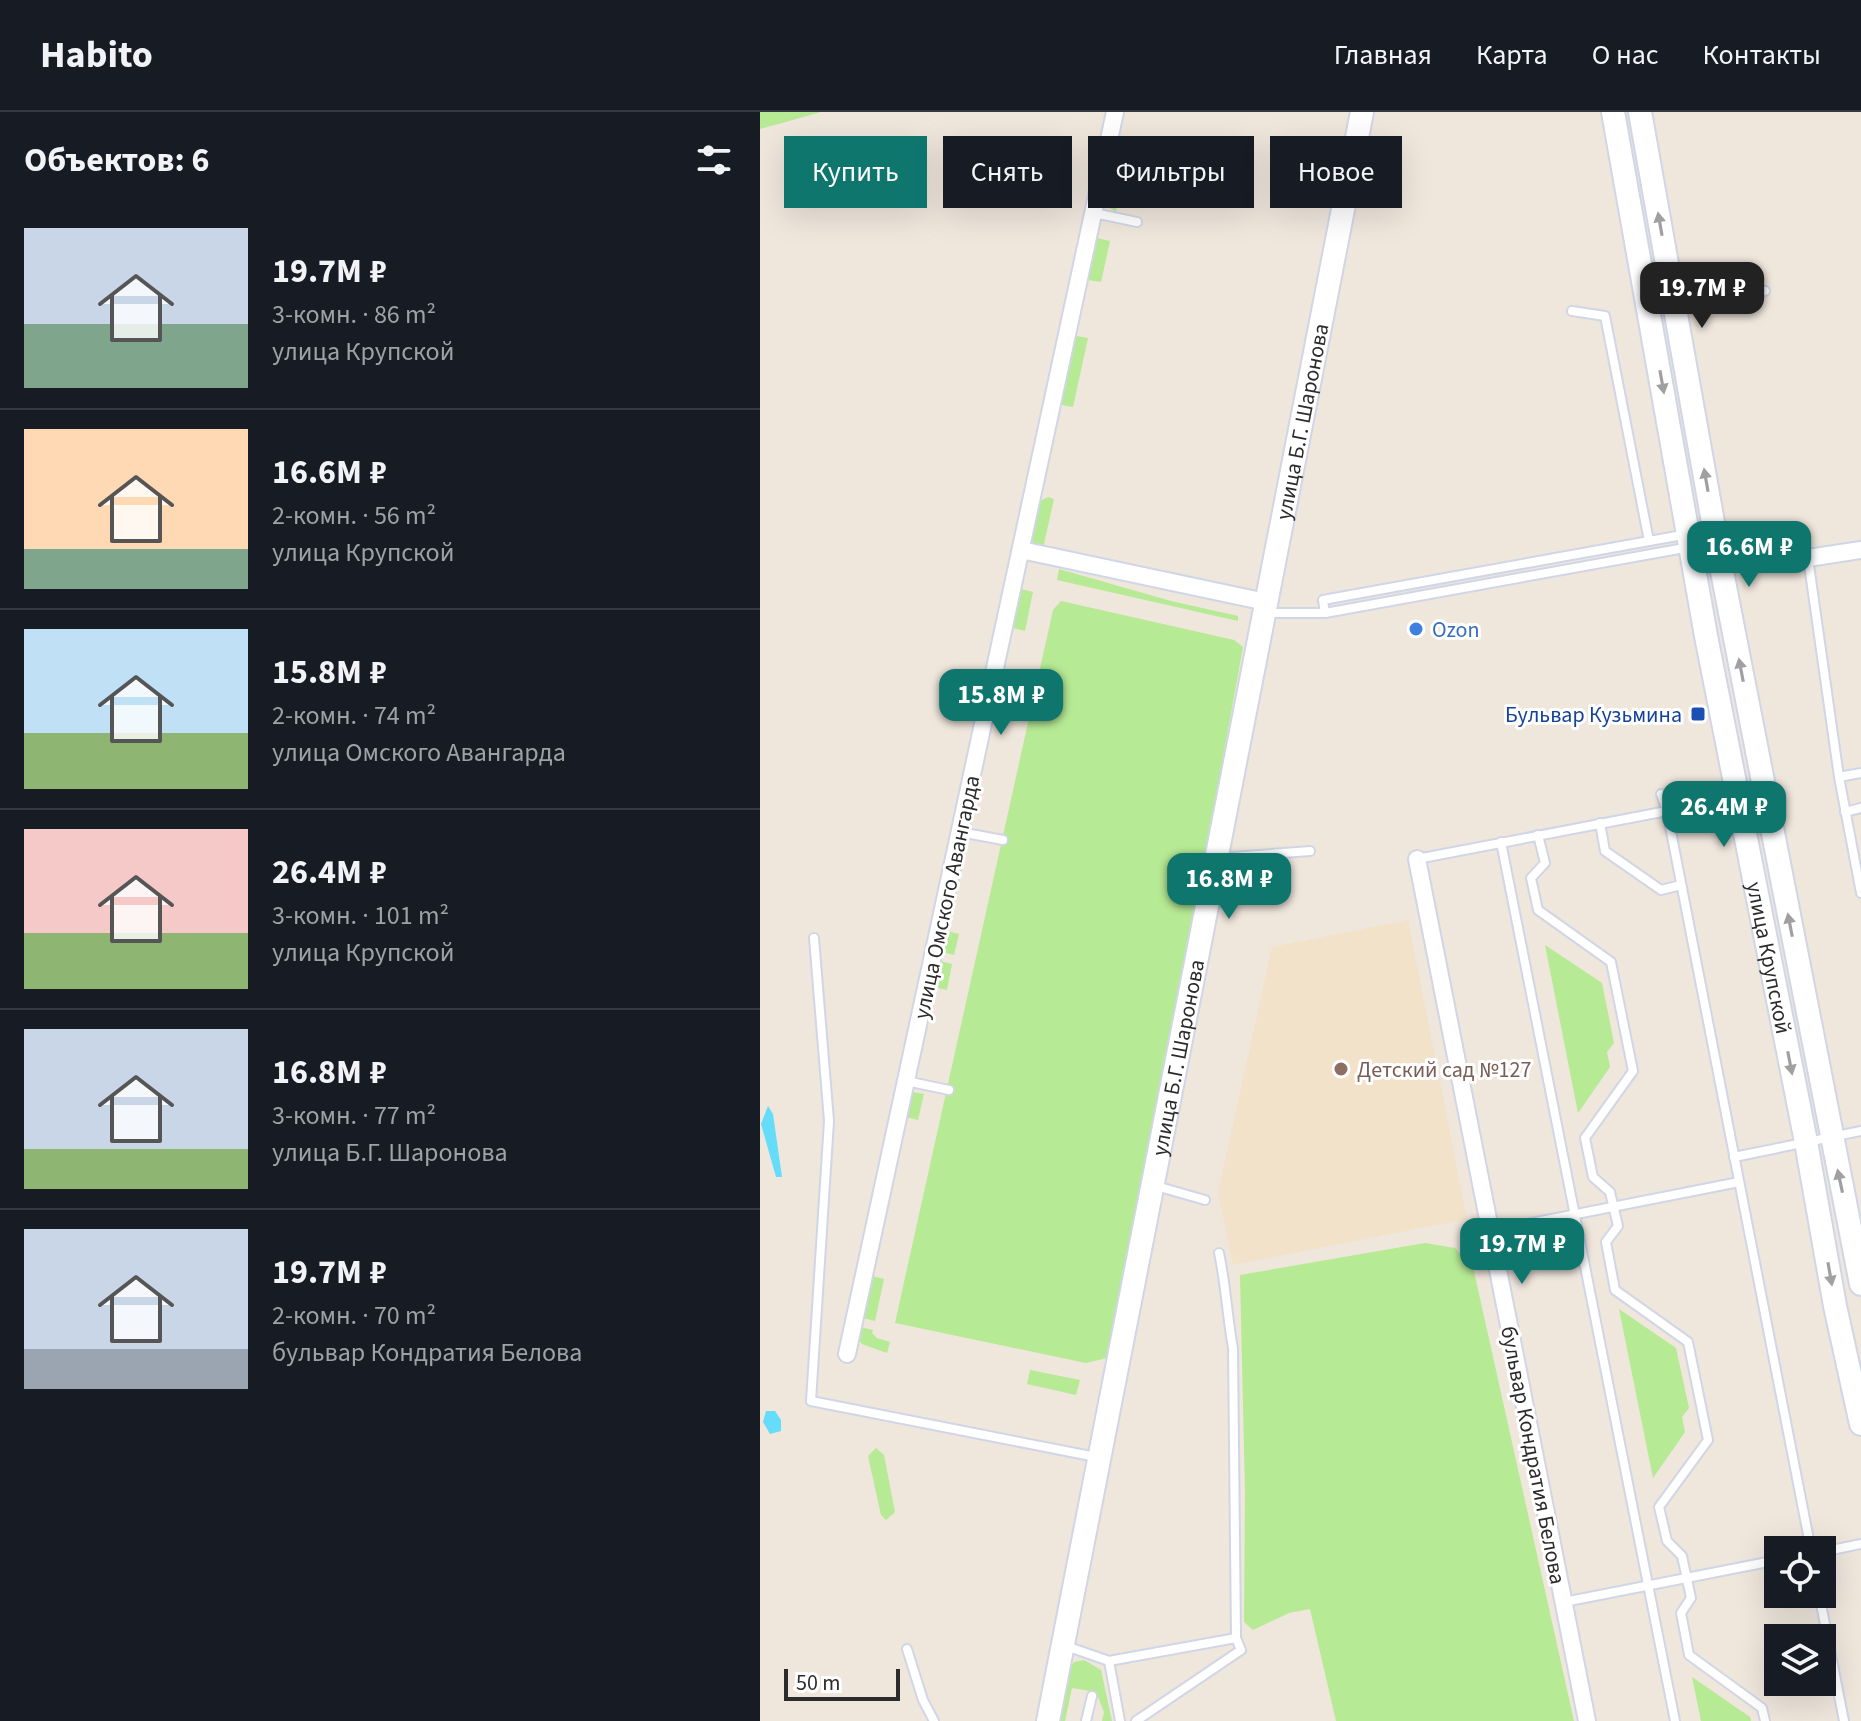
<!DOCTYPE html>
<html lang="ru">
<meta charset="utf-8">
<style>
body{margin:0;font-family:"Source Sans 3",sans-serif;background:#242831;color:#f1f3f6;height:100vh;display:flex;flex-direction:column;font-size:30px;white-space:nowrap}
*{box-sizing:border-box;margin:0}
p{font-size:26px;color:#9ea1a6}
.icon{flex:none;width:44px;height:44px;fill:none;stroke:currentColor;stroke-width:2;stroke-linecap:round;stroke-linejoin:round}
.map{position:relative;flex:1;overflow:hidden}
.drawer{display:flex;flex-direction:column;background:#171b24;width:760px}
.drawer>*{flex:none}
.guide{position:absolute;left:24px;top:24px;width:760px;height:72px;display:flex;gap:16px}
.buttons{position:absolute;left:1004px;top:1424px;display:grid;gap:16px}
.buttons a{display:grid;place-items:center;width:72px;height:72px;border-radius:0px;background:#171b24;box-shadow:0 8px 32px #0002;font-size:40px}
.scale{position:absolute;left:24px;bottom:20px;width:116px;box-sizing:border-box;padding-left:8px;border:4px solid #2b2b2b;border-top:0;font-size:22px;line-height:28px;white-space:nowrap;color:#2b2b2b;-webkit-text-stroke:6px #fff;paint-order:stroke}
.price{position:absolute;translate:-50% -68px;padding:0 18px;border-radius:16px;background:#0f766e;color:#fff;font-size:26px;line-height:52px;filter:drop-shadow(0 2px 4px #0008)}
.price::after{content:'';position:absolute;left:50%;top:48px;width:24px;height:18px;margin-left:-12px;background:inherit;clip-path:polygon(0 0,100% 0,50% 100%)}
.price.selected{background:#222;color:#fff}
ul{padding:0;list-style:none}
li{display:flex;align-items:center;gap:24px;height:200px;padding:0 24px}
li+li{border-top:2px solid #363941}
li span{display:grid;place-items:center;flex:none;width:224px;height:160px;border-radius:0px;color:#555}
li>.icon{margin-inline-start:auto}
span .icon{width:96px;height:96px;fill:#fffc;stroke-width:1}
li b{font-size:34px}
h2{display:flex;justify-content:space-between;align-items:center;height:96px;padding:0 24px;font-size:34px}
.pill{padding:0 28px;border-radius:0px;background:#171b24;box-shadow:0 8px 32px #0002;font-size:28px;line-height:72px}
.pill.selected{background:#0f766e;color:#fff}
header{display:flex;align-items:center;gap:48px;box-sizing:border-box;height:112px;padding:0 40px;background:#171b24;border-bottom:2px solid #363941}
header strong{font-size:38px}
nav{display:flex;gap:44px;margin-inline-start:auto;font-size:28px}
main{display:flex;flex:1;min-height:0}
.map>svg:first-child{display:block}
.education{fill:#f2e2ca}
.green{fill:#b6ea94}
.water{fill:#65dcfa}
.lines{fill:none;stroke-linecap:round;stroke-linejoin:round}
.service-casing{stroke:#d1d6e6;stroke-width:12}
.minor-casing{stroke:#d1d6e6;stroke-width:20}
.secondary-casing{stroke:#d1d6e6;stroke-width:26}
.service{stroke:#fff;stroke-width:8}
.minor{stroke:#fff;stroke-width:16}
.secondary{stroke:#fff;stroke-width:22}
.oneway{fill:#a0a0a0}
.shop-dot{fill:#3f7fe0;stroke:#fff;stroke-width:3}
.transit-dot{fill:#1a4fb4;stroke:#fff;stroke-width:3}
.education-dot{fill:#8d6e63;stroke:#fff;stroke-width:3}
.labels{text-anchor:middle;stroke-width:6;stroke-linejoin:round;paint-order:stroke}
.street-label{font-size:22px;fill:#2b2b2b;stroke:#fff}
.shop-label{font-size:22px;fill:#366cbe;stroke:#fff;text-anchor:start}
.transit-label{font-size:22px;fill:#164399;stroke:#fff;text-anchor:end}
.education-label{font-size:22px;fill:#785e54;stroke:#fff;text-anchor:start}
</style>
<header>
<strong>Habito</strong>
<nav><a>Главная</a><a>Карта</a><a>О нас</a><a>Контакты</a></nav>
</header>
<main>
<section class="drawer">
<h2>Объектов: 6<svg class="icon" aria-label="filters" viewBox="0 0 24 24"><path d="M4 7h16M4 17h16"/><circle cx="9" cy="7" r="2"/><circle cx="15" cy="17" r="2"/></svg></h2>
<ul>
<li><span style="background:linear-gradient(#c9d6e8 60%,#7fa58c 0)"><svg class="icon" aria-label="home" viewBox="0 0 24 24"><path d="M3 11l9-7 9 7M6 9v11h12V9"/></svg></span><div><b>19.7M ₽</b><p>3-комн. · 86 m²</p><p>улица Крупской</p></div></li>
<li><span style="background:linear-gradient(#ffd9b3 75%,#7fa58c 0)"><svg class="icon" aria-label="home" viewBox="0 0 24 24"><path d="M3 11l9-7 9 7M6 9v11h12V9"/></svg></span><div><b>16.6M ₽</b><p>2-комн. · 56 m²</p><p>улица Крупской</p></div></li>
<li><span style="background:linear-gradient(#bfe0f5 65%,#8fb573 0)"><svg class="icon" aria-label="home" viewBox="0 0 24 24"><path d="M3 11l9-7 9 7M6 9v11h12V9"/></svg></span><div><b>15.8M ₽</b><p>2-комн. · 74 m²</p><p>улица Омского Авангарда</p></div></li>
<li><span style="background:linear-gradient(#f6c9c9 65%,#8fb573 0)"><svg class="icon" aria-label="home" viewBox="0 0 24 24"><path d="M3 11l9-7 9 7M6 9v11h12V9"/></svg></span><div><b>26.4M ₽</b><p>3-комн. · 101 m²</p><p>улица Крупской</p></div></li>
<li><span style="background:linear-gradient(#c9d6e8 75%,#8fb573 0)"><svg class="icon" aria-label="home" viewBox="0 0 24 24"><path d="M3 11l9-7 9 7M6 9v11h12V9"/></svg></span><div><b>16.8M ₽</b><p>3-комн. · 77 m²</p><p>улица Б.Г. Шаронова</p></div></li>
<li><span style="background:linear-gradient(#c9d6e8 75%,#9aa5b1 0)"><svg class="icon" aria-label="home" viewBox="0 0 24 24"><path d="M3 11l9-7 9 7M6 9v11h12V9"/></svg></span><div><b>19.7M ₽</b><p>2-комн. · 70 m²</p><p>бульвар Кондратия Белова</p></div></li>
</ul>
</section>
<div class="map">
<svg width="1101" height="1609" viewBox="0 0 1101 1609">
<rect width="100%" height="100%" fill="#efe6dc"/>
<polygon class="education" points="648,808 707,1107 473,1153 458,1080 512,835"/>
<g class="green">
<polygon points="0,0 61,0 0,17"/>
<polygon points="349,74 361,77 356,100 345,93"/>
<polygon points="337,126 350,129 341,170 328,168"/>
<polygon points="316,224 328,226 313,295 301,293"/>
<polygon points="288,385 294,387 283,436 273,432 272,427 280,389"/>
<polygon points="299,457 411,489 478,504 478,509 297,468"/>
<polygon points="261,477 273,480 265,519 253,516"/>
<polygon points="301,489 474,528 483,535 427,846 347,1246 326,1251 135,1211 293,498"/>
<polygon points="187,819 199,822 194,843 182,840"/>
<polygon points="785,833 842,871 854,931 847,940 850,955 818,1001"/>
<polygon points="180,849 192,852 187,878 174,875"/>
<polygon points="152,980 164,982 158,1008 146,1005"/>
<polygon points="665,1131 695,1136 713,1155 814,1609 576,1609 550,1497 529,1501 493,1518 484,1510 485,1380 480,1163"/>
<polygon points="112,1164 124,1167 115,1209 103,1206"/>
<polygon points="859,1197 916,1236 929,1296 922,1305 925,1320 893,1366"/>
<polygon points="100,1215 113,1218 112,1221 117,1226 130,1230 127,1241 102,1232 98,1226"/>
<polygon points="270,1258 320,1268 316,1283 267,1272"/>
<polygon points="116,1336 124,1343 135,1400 126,1408 121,1403 108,1344"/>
<polygon points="324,1548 341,1558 352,1609 342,1609 344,1600 336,1580 312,1576 305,1609 295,1609 310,1556 314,1550"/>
<polygon points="932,1565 990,1605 991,1609 941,1609"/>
</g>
<g class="water">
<polygon points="8,994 13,1002 22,1065 16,1065 1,1012"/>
<polygon points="6,1299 15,1299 21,1308 21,1319 10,1322 3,1310"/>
</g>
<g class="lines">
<defs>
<g id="service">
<polyline points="334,101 377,110"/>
<polyline points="915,194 1005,179"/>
<polyline points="812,199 845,204 889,429"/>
<polyline points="1048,446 1079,665 1101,781"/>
<polyline points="506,501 565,501 930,435"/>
<polyline points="565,501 563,488 928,422"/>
<polyline points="1079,665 1101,661"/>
<polyline points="901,682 907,699 1051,1438"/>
<polyline points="1085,700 1101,696"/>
<polyline points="840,711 845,739 901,778 921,773"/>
<polyline points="200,720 243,728"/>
<polyline points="778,723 785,751 771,766 778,798 851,850 873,959 825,1026 833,1065 850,1080 858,1114 846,1130 855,1178 928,1230 948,1328 899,1395 907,1429 922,1444 931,1486 921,1501 929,1543 1002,1596 1005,1609"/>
<polyline points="741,730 915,1609"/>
<polyline points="459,746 550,739"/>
<polyline points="657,747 907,699"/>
<polyline points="54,826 69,1009 51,1289 336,1345"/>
<polyline points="146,969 189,978"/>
<polyline points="974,1045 1101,1019"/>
<polyline points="396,1074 445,1088"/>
<polyline points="730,1119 979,1070"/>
<polyline points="1062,1440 1101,1432"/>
<polyline points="1059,1482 1084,1609"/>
<polyline points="804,1490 1018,1448"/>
<polyline points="306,1534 349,1549 476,1526"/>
<polyline points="147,1537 163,1588 174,1609"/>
<polyline points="349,1549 360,1609"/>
<polyline points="326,1609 332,1584"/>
<path d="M376,1609L481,1538L476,1526L473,1236C467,1204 466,1173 459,1141"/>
</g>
<g id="minor">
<polyline points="261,438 506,490"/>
<polyline points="959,444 1028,430 1037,433 1048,446 1101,438"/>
<polyline points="657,747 827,1609"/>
<polyline points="87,1242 355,0"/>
</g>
<g id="secondary">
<path id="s1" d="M853,0L946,524L1046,1030L1075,1194L1101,1312"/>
<polyline points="880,0 959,444 1101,1172"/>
<path id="s2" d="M288,1609L602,0"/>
</g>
</defs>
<use href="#service" class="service-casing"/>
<use href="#minor" class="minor-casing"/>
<use href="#secondary" class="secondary-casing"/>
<use href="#service" class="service"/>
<use href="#minor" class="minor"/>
<use href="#secondary" class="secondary"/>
</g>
<defs><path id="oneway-solid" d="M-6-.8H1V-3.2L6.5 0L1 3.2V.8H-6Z" transform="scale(2)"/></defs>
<g class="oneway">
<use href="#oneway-solid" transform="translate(900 112) rotate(-100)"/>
<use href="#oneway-solid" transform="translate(902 270) rotate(80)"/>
<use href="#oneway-solid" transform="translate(946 368) rotate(-100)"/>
<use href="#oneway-solid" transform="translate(981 558) rotate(-101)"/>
<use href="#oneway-solid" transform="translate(1030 813) rotate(-101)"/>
<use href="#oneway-solid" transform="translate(1030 951) rotate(79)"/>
<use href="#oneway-solid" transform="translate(1080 1069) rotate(-102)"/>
<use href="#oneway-solid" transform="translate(1070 1162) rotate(80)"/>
</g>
<circle class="shop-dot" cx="656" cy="517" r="8"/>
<rect class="transit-dot" x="930" y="594" width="16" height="16" rx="4"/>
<circle class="education-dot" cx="581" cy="957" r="8"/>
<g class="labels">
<g class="street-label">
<text dy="8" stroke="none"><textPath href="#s2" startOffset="1324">улица Б.Г. Шаронова</textPath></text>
<text transform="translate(186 785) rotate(-78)" y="8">улица Омского Авангарда</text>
<text dy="8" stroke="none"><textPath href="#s1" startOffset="860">улица Крупской</textPath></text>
<text dy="8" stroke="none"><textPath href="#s2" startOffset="676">улица Б.Г. Шаронова</textPath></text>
<text transform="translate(774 1343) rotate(79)" y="8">бульвар Кондратия Белова</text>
</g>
<g class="shop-label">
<text x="672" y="525">Ozon</text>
</g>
<g class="transit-label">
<text x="922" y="610">Бульвар Кузьмина</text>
</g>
<g class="education-label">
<text x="597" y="965">Детский сад №127</text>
</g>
</g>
</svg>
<div class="buttons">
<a><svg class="icon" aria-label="locate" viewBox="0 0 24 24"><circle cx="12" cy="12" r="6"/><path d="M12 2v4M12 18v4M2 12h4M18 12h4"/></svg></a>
<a><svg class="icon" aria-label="layers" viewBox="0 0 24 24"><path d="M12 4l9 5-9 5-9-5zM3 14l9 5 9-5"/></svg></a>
</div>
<div class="scale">50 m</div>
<b class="price selected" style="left:942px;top:218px">19.7M ₽</b>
<b class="price" style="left:989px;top:477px">16.6M ₽</b>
<b class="price" style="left:241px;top:625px">15.8M ₽</b>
<b class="price" style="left:964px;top:737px">26.4M ₽</b>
<b class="price" style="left:469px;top:809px">16.8M ₽</b>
<b class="price" style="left:762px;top:1174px">19.7M ₽</b>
<div class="guide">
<a class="pill selected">Купить</a>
<a class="pill">Снять</a>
<a class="pill">Фильтры</a>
<a class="pill">Новое</a>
</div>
</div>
</main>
